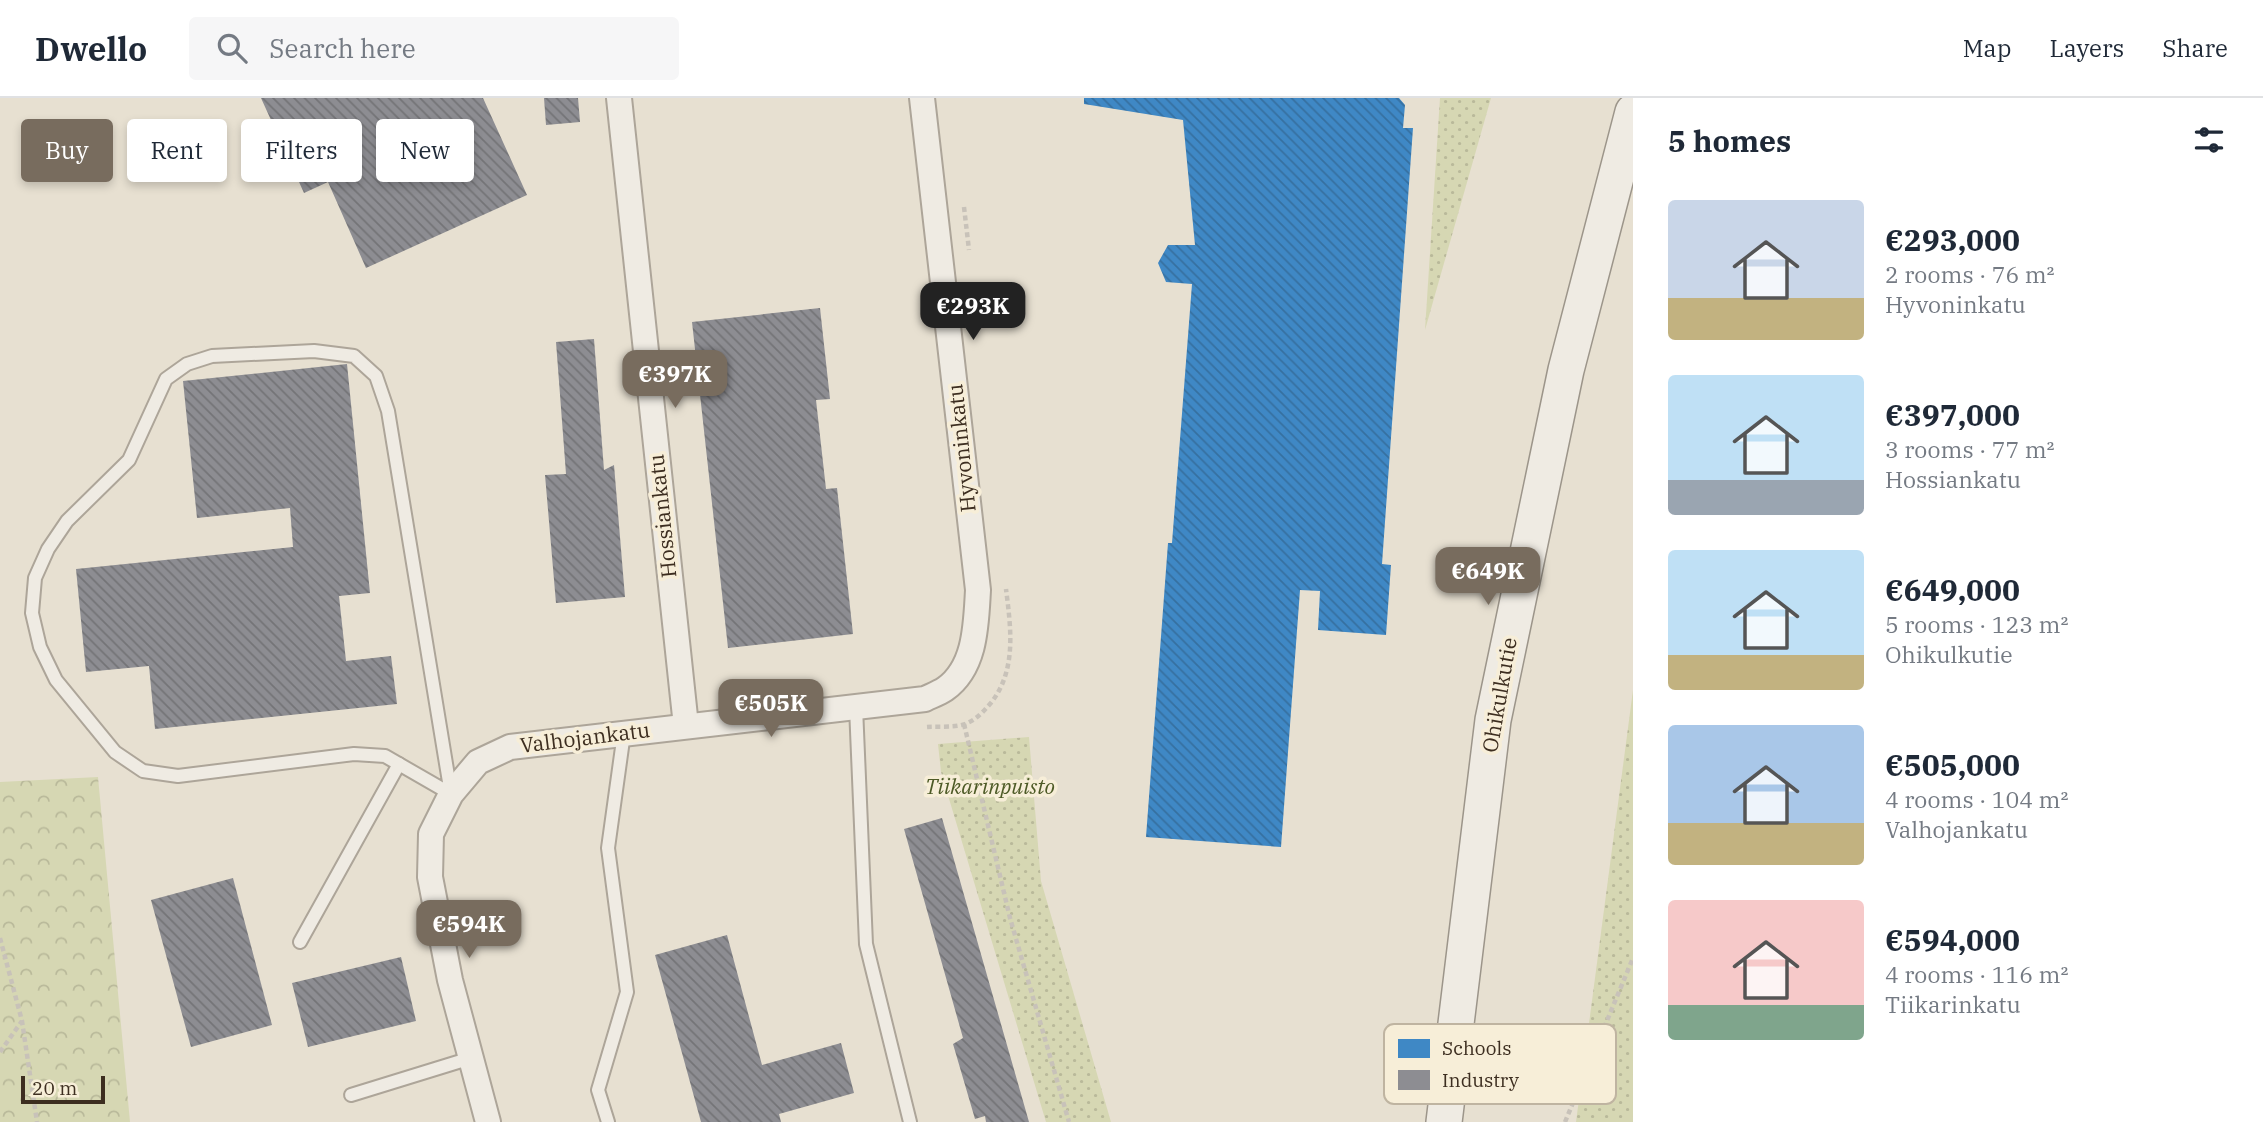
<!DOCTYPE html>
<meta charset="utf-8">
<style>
body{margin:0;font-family:"IBM Plex Serif",serif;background:#f6f6f7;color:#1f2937;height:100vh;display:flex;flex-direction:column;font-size:26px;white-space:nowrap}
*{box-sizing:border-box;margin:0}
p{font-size:23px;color:#747a83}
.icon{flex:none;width:38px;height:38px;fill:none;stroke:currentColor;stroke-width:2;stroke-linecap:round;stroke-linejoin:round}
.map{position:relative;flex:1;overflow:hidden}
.sheet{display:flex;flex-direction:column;background:#fff;width:630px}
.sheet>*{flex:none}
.top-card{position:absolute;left:21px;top:21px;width:665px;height:63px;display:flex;gap:14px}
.scale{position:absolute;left:21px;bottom:18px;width:84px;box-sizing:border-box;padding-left:7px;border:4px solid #3d2e20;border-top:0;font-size:19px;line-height:24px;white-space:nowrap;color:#3d2e20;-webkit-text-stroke:5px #f7eed8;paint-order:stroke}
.price{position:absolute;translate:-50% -60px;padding:0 16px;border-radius:14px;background:#786c5e;color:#fff;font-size:23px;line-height:46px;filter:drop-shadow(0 2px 4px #0008)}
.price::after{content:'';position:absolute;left:50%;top:42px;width:21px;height:16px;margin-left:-10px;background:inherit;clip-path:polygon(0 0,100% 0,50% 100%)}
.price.on{background:#222;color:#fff}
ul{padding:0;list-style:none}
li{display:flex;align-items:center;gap:21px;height:175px;padding:0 35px}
li span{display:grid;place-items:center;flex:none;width:196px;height:140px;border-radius:7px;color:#555}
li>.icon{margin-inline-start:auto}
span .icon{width:84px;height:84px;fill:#fffc;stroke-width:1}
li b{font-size:30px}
h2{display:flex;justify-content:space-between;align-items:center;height:84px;padding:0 35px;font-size:30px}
.tag{padding:0 24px;border-radius:7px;background:#fff;box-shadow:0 4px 10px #0003;font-size:24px;line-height:63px}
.tag.on{background:#786c5e;color:#fff}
header{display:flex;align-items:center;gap:42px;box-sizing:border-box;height:98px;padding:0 35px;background:#fff;border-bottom:2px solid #e0e1e3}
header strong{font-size:33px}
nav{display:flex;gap:38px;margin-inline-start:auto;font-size:24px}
.search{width:490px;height:63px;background:#f6f6f7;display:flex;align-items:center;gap:18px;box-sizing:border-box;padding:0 24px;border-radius:7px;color:#747a83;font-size:26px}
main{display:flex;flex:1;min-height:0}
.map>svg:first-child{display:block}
.green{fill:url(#green-dots)}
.forest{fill:url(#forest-crowns)}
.schools{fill:url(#schools-back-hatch)}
.industry{fill:url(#industry-back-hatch)}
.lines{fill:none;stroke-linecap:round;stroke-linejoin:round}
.lane-casing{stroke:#ada599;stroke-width:16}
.street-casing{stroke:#ada599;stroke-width:28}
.secondary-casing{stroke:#9c958a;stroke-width:38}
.path{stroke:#c8c2b9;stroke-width:4.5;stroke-dasharray:5 3.5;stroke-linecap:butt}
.lane{stroke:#efebe3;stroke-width:12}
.street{stroke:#efebe3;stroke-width:24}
.secondary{stroke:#efebe3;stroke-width:35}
.labels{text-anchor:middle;stroke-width:7;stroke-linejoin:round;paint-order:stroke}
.street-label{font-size:21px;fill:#3d2e20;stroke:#f7eed8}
.park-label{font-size:21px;font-style:italic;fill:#4d5a26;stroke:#f7eed8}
.key{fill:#f7eed8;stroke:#bfb4a1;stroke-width:2}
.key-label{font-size:19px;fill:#3d2e20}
</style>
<header>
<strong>Dwello</strong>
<div class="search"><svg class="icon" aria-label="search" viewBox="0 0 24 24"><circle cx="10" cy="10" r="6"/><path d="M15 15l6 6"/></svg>Search here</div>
<nav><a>Map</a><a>Layers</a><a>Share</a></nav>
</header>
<main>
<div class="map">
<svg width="1633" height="1024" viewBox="0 0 1633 1024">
<defs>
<pattern id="green-dots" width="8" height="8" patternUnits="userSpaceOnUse" patternTransform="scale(1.75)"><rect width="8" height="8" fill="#d6d7b3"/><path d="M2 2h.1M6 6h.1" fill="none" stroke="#b9b99a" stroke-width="1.8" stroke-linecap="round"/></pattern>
<pattern id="forest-crowns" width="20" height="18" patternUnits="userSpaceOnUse" patternTransform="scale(1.75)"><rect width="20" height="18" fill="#d6d7b3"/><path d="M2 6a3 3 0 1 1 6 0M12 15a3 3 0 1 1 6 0" fill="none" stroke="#b9b99a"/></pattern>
<pattern id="schools-back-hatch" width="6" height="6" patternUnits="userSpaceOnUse" patternTransform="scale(1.75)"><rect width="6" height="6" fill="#3f88c5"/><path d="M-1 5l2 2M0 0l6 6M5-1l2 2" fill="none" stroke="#3670a0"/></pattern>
<pattern id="industry-back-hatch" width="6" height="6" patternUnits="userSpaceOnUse" patternTransform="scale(1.75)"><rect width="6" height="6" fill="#8d8d92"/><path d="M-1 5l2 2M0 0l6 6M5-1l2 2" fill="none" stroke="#747477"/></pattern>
</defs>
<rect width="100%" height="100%" fill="#e7e0d1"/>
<g class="green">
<polygon points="1440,0 1491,0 1425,232"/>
<polygon points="1633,592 1633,1024 1576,1024"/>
<polygon points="1029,639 1041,783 1111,1024 1046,1024 941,674 938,646"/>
</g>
<polygon class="forest" points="98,679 130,1024 0,1024 0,684"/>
<polygon class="schools" points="1084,0 1399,0 1405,7 1403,30 1413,30 1382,466 1391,467 1386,537 1318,532 1320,493 1300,492 1281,749 1146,739 1168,445 1172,445 1192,186 1166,184 1158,165 1168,147 1195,147 1183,22 1084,6"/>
<g class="industry">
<polygon points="261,0 483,0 527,97 366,170 328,84 304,95"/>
<polygon points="544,0 578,0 580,24 546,27"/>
<polygon points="820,210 830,301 816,302 826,391 837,390 853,536 728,550 692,224"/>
<polygon points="594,241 604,372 614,367 625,499 556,505 545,377 566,376 556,244"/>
<polygon points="347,266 370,495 339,498 346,563 391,558 397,606 155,631 149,568 86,574 76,471 293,449 290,410 197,420 183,283"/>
<polygon points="942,720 1029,1024 986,1024 985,1018 975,1021 953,946 963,940 904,731"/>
<polygon points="233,780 272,927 191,949 151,802"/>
<polygon points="727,837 762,967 841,945 854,995 779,1016 781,1024 701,1024 655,857"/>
<polygon points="401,859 416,923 308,949 292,885"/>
</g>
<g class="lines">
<defs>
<g id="lane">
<polygon points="314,253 354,258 376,278 388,313 451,696 385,658 354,656 178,678 143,673 115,654 56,582 40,549 32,515 35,480 48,451 67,423 129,362 166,281 187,266 212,258"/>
<polyline points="856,609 866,846 910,1024"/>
<polyline points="300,844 399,666"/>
<polyline points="351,997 471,960"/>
<polyline points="608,1024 598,992 627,894 608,750 624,635"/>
</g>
<g id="street">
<polyline points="619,0 686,628"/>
<path d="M488,1024L450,882L430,779L431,736L451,696L478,664L510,649L925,601C931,598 939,595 945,591C976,569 976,526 978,492L922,0"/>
</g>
<polyline id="secondary" points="1444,1024 1493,622 1566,272 1633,14"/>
</defs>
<use href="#lane" class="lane-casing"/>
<use href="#street" class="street-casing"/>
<use href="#secondary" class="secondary-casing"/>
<g class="path">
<polyline points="964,109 969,152"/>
<polyline points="964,626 1010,820 1069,1024"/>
<path d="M927,629C939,628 954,630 965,626C976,622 983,614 990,606C1017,573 1011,531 1006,491"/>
<polyline points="0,840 22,923 37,1024"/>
<polyline points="0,954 22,923"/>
<polyline points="1565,1024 1633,860"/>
</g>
<use href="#lane" class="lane"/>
<use href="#street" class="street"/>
<use href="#secondary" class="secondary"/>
</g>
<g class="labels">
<g class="street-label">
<text transform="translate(962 350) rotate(-96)" y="7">Hyvoninkatu</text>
<text transform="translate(663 418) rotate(-96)" y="7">Hossiankatu</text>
<text transform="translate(1500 597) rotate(-80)" y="7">Ohikulkutie</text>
<text transform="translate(585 640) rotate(-7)" y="7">Valhojankatu</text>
</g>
<g class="park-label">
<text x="990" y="696">Tiikarinpuisto</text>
</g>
</g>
<rect x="1384" y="926" width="232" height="80" rx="10" class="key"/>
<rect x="1398" y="941" width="32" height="19" fill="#3f88c5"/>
<rect x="1398" y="972" width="32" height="20" fill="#8d8d92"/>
<g class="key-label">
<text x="1442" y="957">Schools</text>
<text x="1442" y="989">Industry</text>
</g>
</svg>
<div class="scale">20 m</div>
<b class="price on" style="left:973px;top:244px">€293K</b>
<b class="price" style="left:675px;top:312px">€397K</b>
<b class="price" style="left:1488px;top:509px">€649K</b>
<b class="price" style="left:771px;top:641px">€505K</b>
<b class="price" style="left:469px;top:862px">€594K</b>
<div class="top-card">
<a class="tag on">Buy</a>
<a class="tag">Rent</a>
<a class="tag">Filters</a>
<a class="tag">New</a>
</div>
</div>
<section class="sheet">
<h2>5 homes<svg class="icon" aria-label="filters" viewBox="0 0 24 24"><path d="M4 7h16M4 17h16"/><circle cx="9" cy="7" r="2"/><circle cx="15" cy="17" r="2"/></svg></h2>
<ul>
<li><span style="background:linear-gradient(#c9d6e8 70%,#c2b280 0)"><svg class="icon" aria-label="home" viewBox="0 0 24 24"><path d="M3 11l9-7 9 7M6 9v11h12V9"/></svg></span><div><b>€293,000</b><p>2 rooms · 76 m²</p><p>Hyvoninkatu</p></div></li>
<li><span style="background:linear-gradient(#bfe0f5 75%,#9aa5b1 0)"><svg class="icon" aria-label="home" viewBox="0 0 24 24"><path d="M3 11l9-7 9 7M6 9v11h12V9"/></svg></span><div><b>€397,000</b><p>3 rooms · 77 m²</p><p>Hossiankatu</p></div></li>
<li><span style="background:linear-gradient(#bfe0f5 75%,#c2b280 0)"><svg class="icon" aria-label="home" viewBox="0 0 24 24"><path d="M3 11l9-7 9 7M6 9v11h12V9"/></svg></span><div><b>€649,000</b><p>5 rooms · 123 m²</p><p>Ohikulkutie</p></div></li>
<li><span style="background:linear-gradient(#a9c7e8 70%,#c2b280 0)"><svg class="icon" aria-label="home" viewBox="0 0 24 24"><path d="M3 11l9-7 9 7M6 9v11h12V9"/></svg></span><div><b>€505,000</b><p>4 rooms · 104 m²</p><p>Valhojankatu</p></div></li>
<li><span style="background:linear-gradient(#f6c9c9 75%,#7fa58c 0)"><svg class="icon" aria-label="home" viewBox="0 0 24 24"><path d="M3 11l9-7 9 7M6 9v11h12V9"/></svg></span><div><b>€594,000</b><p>4 rooms · 116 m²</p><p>Tiikarinkatu</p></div></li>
</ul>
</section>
</main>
